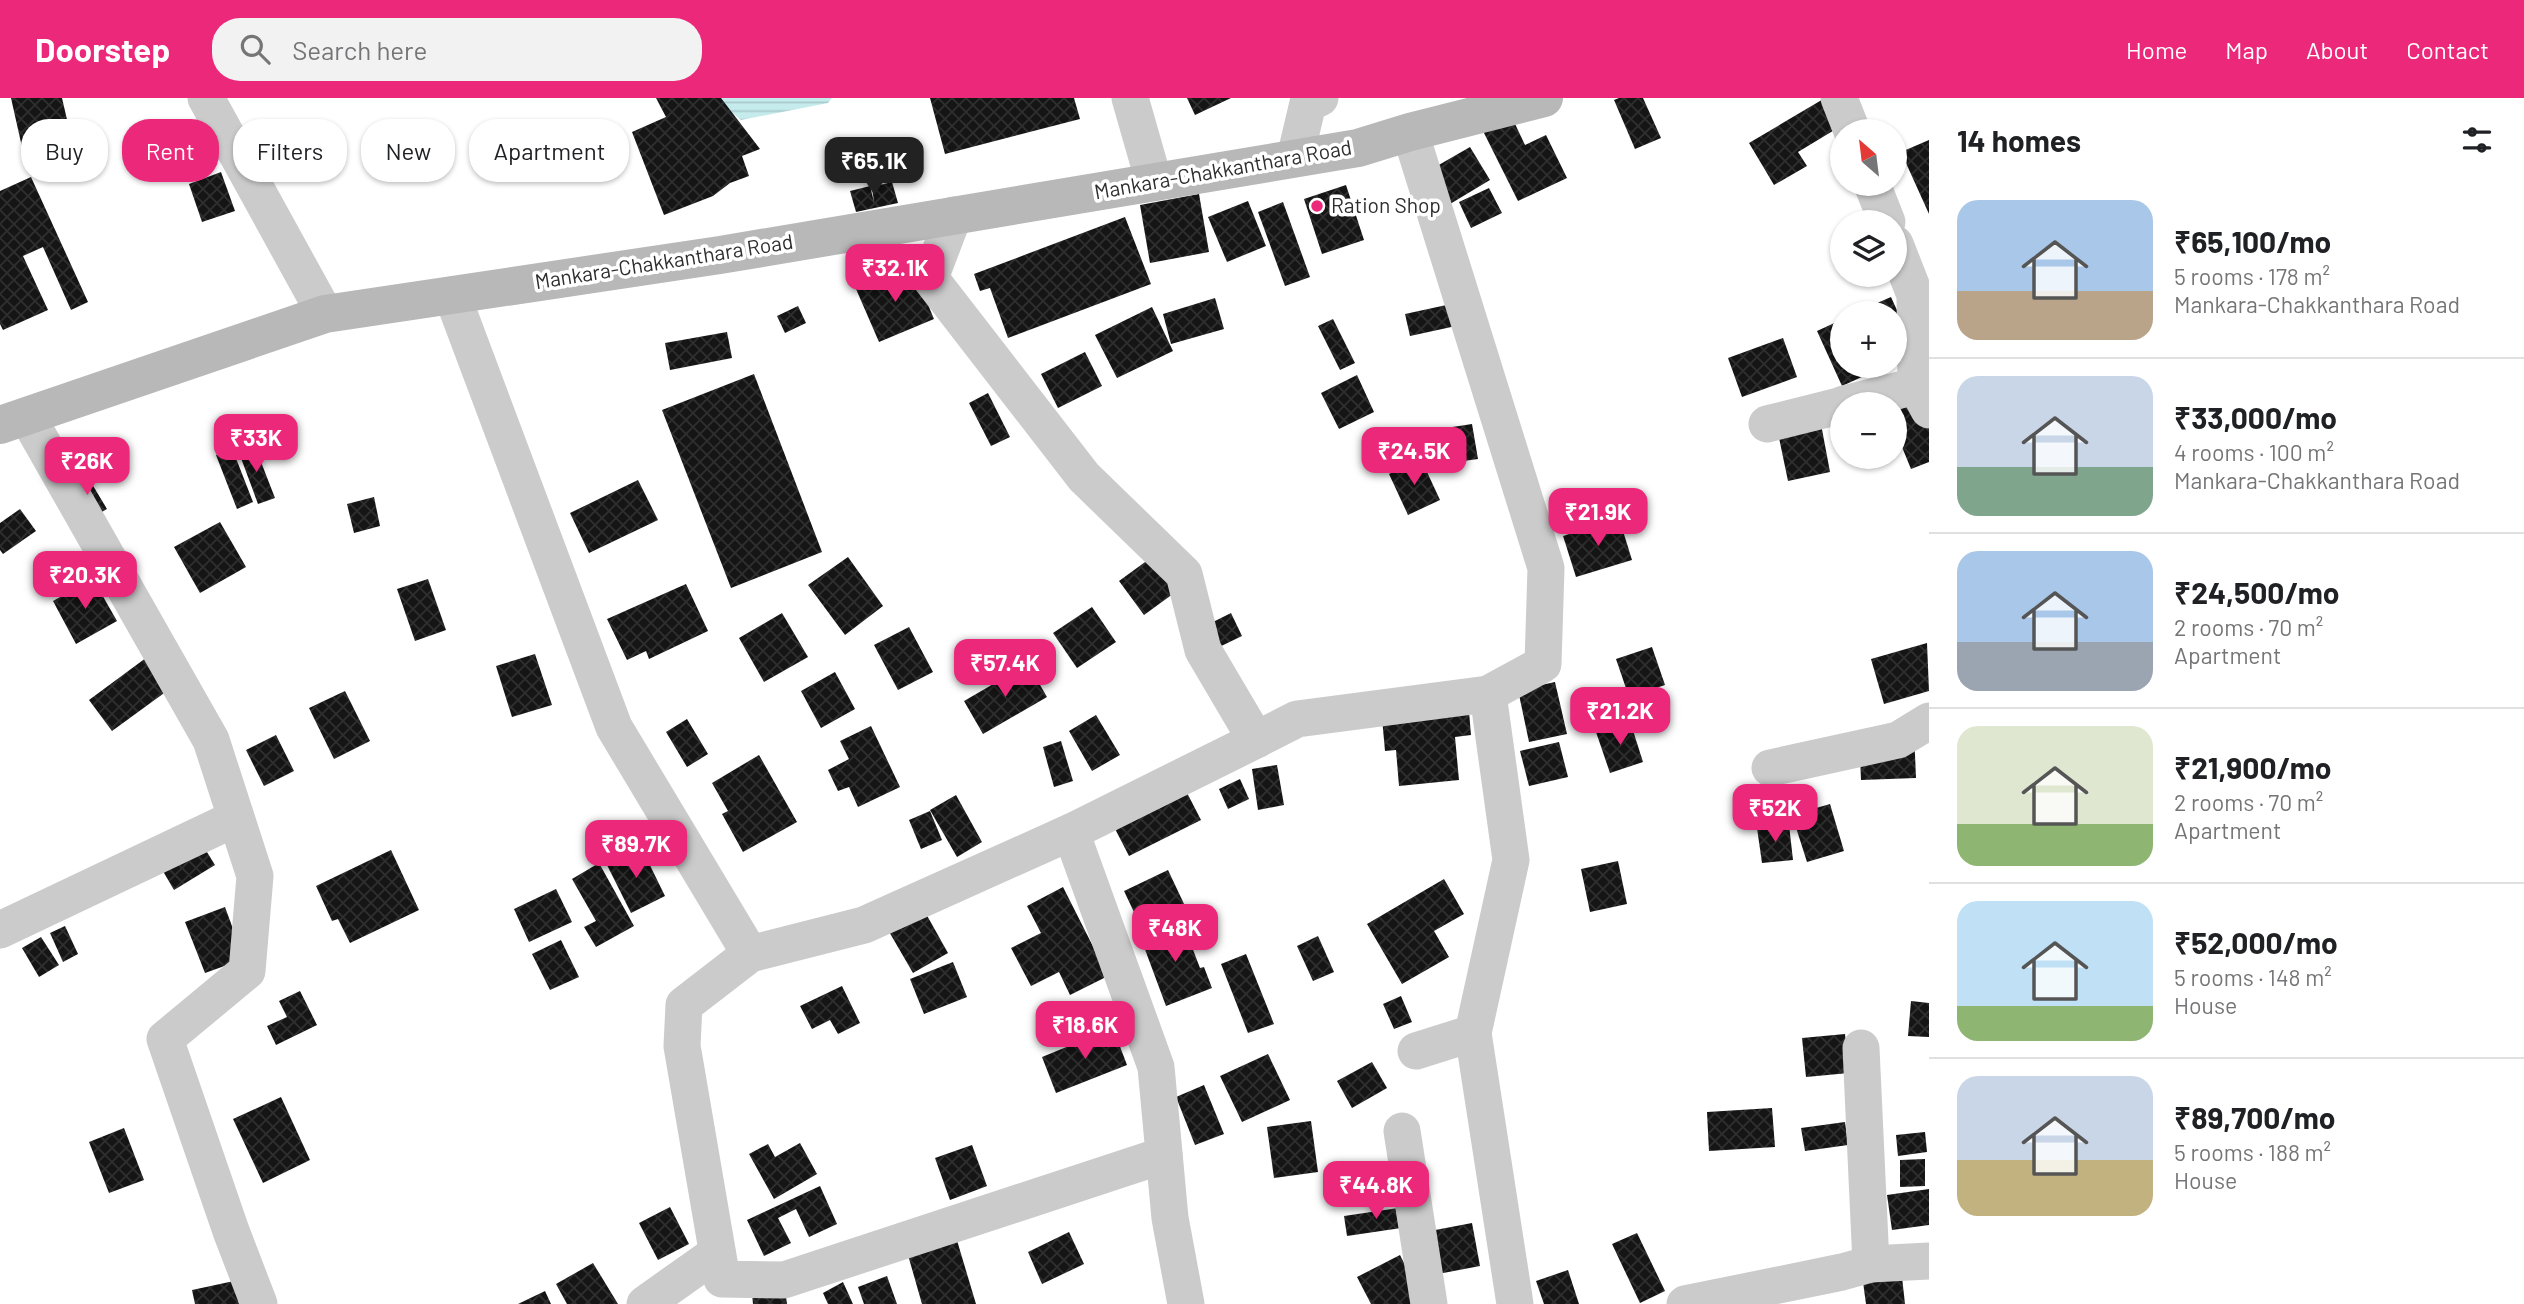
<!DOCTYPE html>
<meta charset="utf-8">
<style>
body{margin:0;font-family:Barlow,sans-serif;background:#f2f2f2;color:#202124;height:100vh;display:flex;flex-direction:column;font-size:26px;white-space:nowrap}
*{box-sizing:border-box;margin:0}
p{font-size:23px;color:#757577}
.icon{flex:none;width:38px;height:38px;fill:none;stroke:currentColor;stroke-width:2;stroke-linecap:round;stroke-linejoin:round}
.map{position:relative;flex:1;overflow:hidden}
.drawer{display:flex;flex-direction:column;background:#fff;width:595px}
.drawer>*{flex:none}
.top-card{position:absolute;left:21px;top:21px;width:665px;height:63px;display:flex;gap:14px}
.needle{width:46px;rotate:332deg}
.buttons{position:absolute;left:1830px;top:21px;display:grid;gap:14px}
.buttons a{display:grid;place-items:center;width:77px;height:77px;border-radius:50%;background:#fff;box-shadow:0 2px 5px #0004;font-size:35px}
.price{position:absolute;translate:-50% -60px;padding:0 16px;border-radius:14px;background:#ec287b;color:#fff;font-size:23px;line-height:46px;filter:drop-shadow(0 2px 4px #0008)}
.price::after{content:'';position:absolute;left:50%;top:42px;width:21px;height:16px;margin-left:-10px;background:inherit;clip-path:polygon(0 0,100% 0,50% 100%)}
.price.selected{background:#222;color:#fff}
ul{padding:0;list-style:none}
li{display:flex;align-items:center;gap:21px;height:175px;padding:0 28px}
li+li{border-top:2px solid #e0e0e0}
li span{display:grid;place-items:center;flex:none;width:196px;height:140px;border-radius:21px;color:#555}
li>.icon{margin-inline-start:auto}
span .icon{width:84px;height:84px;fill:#fffc;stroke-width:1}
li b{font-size:30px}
h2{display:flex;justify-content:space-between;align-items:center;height:84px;padding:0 28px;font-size:30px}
.chip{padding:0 24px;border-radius:28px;background:#fff;box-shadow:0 2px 5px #0004;font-size:24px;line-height:63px}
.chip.selected{background:#ec287b;color:#fff}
header{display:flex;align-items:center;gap:42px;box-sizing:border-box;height:98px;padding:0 35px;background:#ec287b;color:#fff}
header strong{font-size:33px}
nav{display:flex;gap:38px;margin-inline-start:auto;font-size:24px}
.search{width:490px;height:63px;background:#f2f2f2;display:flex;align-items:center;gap:18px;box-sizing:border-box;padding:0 24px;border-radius:28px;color:#757577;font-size:26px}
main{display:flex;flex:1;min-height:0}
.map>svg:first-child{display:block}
.water{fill:url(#water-rules)}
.building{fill:url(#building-cross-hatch)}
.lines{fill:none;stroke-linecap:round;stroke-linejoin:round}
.street{stroke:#cbcbcb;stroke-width:37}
.secondary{stroke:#b8b8b8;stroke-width:38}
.poi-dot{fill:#ec287b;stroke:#fff;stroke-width:2.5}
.labels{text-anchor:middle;stroke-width:7;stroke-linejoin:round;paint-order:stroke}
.street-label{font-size:21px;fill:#2e2e2e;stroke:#fff}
.poi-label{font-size:21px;fill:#2e2e2e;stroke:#fff;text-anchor:start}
</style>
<header>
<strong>Doorstep</strong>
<div class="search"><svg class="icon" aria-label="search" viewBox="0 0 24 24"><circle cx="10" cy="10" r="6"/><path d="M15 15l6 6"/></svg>Search here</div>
<nav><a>Home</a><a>Map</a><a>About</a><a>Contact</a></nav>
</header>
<main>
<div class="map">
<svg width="1929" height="1206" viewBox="0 0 1929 1206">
<defs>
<pattern id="water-rules" width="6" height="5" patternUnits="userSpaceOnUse" patternTransform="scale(1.75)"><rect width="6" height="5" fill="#c5ebed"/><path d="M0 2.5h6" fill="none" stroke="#aacacc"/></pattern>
<pattern id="building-cross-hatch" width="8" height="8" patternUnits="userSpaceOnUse" patternTransform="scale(1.75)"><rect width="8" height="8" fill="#151515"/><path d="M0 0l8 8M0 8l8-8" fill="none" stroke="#2f2f2f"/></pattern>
</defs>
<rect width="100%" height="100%" fill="#fff"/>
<polygon class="water" points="715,0 832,0 828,5 741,22"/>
<g class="building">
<polygon points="11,0 62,0 75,56 26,67"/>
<polygon points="656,0 721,0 760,51 742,58 749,78 730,85 713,98 664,117 632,34 666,19"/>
<polygon points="930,0 1074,0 1080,21 945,56"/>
<polygon points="1187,0 1231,0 1195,17"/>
<polygon points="1619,0 1643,0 1661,40 1635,51 1614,2"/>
<polygon points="1825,0 1846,25 1798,54 1807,68 1774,87 1749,45"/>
<polygon points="1508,11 1525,47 1546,37 1567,80 1518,103 1479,25"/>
<polygon points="1929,42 1929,116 1901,54"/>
<polygon points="1470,49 1490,82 1450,106 1430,72"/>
<polygon points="221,74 235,113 202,124 189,86"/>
<polygon points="31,79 88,204 71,212 43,149 23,158 48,212 3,232 0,226 0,93"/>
<polygon points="892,84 898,105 856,114 850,93 870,88 874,104 872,89"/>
<polygon points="1346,87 1364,142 1322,156 1304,101"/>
<polygon points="1489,90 1502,115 1471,130 1459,104"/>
<polygon points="1199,96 1209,154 1150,165 1140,107"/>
<polygon points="1248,103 1266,148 1227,164 1208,119"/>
<polygon points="1283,104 1310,179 1285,188 1258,114"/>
<polygon points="1125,119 1151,186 1008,240 990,190 980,193 974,176"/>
<polygon points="912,168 934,221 879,244 856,191"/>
<polygon points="1891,199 1906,232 1895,237 1895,215 1854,215"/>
<polygon points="1215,200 1224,231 1171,246 1163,216"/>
<polygon points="1451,206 1456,228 1410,238 1405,216"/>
<polygon points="798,208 806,225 785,235 777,218"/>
<polygon points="1152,209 1173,253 1117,280 1095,237"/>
<polygon points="1333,221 1355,265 1340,272 1318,228"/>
<polygon points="1843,221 1843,268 1886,268 1842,288 1817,233"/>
<polygon points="727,234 732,260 670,272 665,245"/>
<polygon points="1783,240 1797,279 1742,299 1728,260"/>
<polygon points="1085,254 1102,288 1058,310 1041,276"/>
<polygon points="754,276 822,454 731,490 662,312"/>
<polygon points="1357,277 1374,314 1339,331 1321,295"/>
<polygon points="988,295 1010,339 991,348 969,305"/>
<polygon points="1923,302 1929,316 1929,364 1911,371 1895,332 1895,313"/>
<polygon points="1472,326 1478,361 1435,367 1431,339 1447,336 1446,330"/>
<polygon points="1821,326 1830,374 1788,383 1778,335"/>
<polygon points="254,346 275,400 258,406 238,352"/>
<polygon points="232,350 253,404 237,411 216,357"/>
<polygon points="1421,361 1440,402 1408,417 1389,376"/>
<polygon points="86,376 107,411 88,422 67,387"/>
<polygon points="638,382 658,422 589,455 570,415"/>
<polygon points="374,399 380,428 354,435 347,406"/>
<polygon points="20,411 36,433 3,456 0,452 0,425"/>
<polygon points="1619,420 1632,462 1576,479 1563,438"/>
<polygon points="220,424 246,469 200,495 174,449"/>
<polygon points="1163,451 1188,485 1144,517 1119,483"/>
<polygon points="848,459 883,508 845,537 808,487"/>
<polygon points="93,481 117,523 76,546 53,503"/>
<polygon points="428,481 446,532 415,543 397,491"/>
<polygon points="686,486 708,533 649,561 646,553 627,562 607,521"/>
<polygon points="1092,509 1116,544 1077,570 1053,535"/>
<polygon points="782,515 808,559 764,584 739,540"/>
<polygon points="1231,515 1242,538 1213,552 1203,529"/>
<polygon points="909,529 933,574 898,592 874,547"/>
<polygon points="1927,545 1929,593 1884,606 1871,561"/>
<polygon points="1652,549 1665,587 1629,599 1616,561"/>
<polygon points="158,551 182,582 112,633 89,602"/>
<polygon points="535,556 552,607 512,619 496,568"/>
<polygon points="1028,566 1047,599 983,636 964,603"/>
<polygon points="835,574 855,611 821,630 801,593"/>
<polygon points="1555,584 1567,636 1529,644 1518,592"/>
<polygon points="1467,590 1471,637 1455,639 1459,682 1399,688 1396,652 1385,653 1380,598"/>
<polygon points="345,593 370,643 334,661 309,610"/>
<polygon points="1096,617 1120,657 1092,673 1069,633"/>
<polygon points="687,621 708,656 687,669 666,634"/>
<polygon points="1630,623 1643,664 1610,675 1596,634"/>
<polygon points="871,628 900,689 858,709 849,689 838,693 828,672 849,661 840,643"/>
<polygon points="1914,633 1916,680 1861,682 1859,635"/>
<polygon points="276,637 294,673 264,688 246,652"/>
<polygon points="1061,643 1073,683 1054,689 1043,649"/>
<polygon points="1559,644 1568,679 1529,688 1520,653"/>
<polygon points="759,657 797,724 743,754 722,716 728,713 712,685"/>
<polygon points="1277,667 1284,707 1258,712 1252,671"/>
<polygon points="1240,681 1249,701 1228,711 1219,691"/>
<polygon points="1184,689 1201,722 1129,758 1112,725"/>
<polygon points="956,697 982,744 957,759 930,712"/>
<polygon points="1830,706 1844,753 1807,764 1792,717"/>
<polygon points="930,713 942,742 921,751 909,722"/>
<polygon points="1789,727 1793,762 1762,765 1757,730"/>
<polygon points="197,738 215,767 174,792 157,763"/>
<polygon points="641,749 665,798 631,815 607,767"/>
<polygon points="391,752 419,812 350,845 338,821 332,823 316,788"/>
<polygon points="1618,763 1627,806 1590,814 1581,771"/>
<polygon points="599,765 634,828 596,849 584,829 596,823 572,781"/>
<polygon points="1168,772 1185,808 1141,829 1124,793"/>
<polygon points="1444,781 1464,816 1434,833 1449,859 1402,886 1367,826"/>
<polygon points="1063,789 1108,878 1070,897 1059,874 1031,888 1011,850 1041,835 1027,808"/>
<polygon points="556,791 572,824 529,844 514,811"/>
<polygon points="920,805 948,855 913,875 884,825"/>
<polygon points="225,809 244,861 205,875 185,824"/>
<polygon points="1182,823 1200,870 1204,869 1212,890 1166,908 1140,838"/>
<polygon points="65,828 78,856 63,864 50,835"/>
<polygon points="1318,838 1334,874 1313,883 1297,848"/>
<polygon points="41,839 59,867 39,879 22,850"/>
<polygon points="561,842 579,879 550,892 532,856"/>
<polygon points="1246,856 1274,926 1248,935 1221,866"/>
<polygon points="953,864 967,899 924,916 910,881"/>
<polygon points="842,888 860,925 838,936 830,922 812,931 800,908"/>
<polygon points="300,893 317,927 276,947 267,928 287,919 279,903"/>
<polygon points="1401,898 1412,924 1394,931 1383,906"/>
<polygon points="1911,903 1929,905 1929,939 1908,938"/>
<polygon points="1113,930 1127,967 1056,995 1042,959"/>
<polygon points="1845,936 1849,975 1806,979 1802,940"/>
<polygon points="1268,956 1290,1002 1242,1024 1220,978"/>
<polygon points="1372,964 1387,990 1352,1010 1337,983"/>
<polygon points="1204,987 1224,1036 1195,1047 1176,999"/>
<polygon points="281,999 310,1062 263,1085 233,1021"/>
<polygon points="1772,1010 1775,1049 1709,1053 1707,1014"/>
<polygon points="1311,1023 1318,1074 1274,1080 1267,1029"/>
<polygon points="1845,1024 1848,1047 1805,1053 1801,1030"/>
<polygon points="124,1030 144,1082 109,1095 89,1044"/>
<polygon points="1925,1034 1927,1054 1898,1058 1896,1037"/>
<polygon points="800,1045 817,1076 774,1101 749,1056 768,1046 775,1059"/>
<polygon points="972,1047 987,1088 950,1102 935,1060"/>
<polygon points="1925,1061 1925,1088 1900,1089 1900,1062"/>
<polygon points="820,1088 837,1126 809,1139 796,1111 778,1120 791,1145 764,1158 747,1122"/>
<polygon points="1929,1091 1929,1127 1892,1132 1887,1097"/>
<polygon points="670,1109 689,1146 658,1162 639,1125"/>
<polygon points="1405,1109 1408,1129 1347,1138 1344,1118"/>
<polygon points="950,1119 976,1206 922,1206 908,1157"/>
<polygon points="1472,1125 1480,1168 1438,1176 1430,1133"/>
<polygon points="1069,1134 1084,1166 1042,1186 1028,1154"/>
<polygon points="1637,1135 1665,1193 1640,1205 1612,1146"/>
<polygon points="1400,1157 1422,1201 1413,1206 1371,1206 1357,1179"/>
<polygon points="593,1165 618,1206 567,1206 556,1186"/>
<polygon points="1568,1172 1579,1206 1544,1206 1536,1183"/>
<polygon points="887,1178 897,1206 864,1206 858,1189"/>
<polygon points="1902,1179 1905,1206 1866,1206 1863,1184"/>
<polygon points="234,1183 239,1206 195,1206 192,1192"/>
<polygon points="843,1184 853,1206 828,1206 823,1195"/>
<polygon points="785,1191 787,1206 753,1206 752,1196"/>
<polygon points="545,1193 551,1206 518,1206"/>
</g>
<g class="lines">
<g class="street">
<polyline points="206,0 325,216"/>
<polyline points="1130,0 1154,84"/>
<polyline points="1839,0 1852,33"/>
<polyline points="1295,60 1308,5 1320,0"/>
<polyline points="1872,86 1887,124"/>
<polyline points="954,117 930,180 1084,379 1184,476 1203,552 1256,642 1071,734 1156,969 1170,1120 1186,1206"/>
<polyline points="1895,146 1915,197 1916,288 1929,312"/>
<polyline points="452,197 614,629 750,856"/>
<polyline points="1844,306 1916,288"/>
<polyline points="27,318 211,642 255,778 247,873 165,941 231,1133 259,1206"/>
<polyline points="1767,326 1843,307"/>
<polyline points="1488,596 1511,762 1473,935 1515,1206"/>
<polyline points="1256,642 1297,621 1488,596 1543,566 1546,470 1410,34"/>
<polyline points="1770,670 1898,642 1929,623"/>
<polyline points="1071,734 864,827 750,856 684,907 682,948 722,1181 784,1182 1164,1057"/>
<polyline points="0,832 236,720"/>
<polyline points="1861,950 1871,1166"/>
<polyline points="1416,953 1473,935"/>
<polyline points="1402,1033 1429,1206"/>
<polyline points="645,1206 717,1155 719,1175"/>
<polyline points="1685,1206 1842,1174 1871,1166 1929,1163"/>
</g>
<polyline class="secondary" points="0,327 325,216 720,157 1358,50 1410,34 1544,0"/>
</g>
<circle class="poi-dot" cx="1317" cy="108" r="7"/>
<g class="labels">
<g class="street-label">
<text transform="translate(1223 72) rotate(-10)" y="7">Mankara-Chakkanthara Road</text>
<text transform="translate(664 164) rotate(-9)" y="7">Mankara-Chakkanthara Road</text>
</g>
<g class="poi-label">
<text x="1331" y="115">Ration Shop</text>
</g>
</g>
</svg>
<div class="buttons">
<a><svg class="needle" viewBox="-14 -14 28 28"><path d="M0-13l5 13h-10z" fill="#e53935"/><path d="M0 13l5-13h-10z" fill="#757577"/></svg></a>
<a><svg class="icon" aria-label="layers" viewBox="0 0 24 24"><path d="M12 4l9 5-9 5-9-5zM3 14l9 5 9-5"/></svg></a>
<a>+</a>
<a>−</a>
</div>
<b class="price selected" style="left:874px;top:99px">₹65.1K</b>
<b class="price" style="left:895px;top:206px">₹32.1K</b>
<b class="price" style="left:256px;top:376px">₹33K</b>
<b class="price" style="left:1414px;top:389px">₹24.5K</b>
<b class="price" style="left:87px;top:399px">₹26K</b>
<b class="price" style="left:1598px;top:450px">₹21.9K</b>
<b class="price" style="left:85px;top:513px">₹20.3K</b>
<b class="price" style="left:1005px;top:601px">₹57.4K</b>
<b class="price" style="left:1620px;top:649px">₹21.2K</b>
<b class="price" style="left:1775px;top:746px">₹52K</b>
<b class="price" style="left:636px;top:782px">₹89.7K</b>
<b class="price" style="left:1175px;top:866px">₹48K</b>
<b class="price" style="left:1085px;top:963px">₹18.6K</b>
<b class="price" style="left:1376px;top:1123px">₹44.8K</b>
<div class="top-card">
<a class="chip">Buy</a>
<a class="chip selected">Rent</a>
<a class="chip">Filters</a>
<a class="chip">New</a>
<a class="chip">Apartment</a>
</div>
</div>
<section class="drawer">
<h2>14 homes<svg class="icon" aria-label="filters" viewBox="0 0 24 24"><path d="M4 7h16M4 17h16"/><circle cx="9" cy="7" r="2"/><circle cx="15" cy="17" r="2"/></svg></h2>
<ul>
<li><span style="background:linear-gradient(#a9c7e8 65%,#b9a48a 0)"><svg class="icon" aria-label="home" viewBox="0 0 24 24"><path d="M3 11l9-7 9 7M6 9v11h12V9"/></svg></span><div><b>₹65,100/mo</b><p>5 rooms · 178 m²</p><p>Mankara-Chakkanthara Road</p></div></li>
<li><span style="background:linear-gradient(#c9d6e8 65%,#7fa58c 0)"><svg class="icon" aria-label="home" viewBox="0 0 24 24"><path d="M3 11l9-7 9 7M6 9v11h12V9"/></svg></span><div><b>₹33,000/mo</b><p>4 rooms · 100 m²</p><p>Mankara-Chakkanthara Road</p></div></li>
<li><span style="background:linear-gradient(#a9c7e8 65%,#9aa5b1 0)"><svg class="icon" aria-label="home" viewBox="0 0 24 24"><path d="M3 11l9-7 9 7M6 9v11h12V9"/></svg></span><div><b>₹24,500/mo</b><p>2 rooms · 70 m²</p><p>Apartment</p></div></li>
<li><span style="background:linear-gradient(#dfe7d0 70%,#8fb573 0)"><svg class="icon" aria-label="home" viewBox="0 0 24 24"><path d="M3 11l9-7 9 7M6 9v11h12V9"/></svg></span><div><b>₹21,900/mo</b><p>2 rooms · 70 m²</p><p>Apartment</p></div></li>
<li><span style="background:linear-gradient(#bfe0f5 75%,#8fb573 0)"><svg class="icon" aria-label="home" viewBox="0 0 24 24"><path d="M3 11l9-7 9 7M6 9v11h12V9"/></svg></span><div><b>₹52,000/mo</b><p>5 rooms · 148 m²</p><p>House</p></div></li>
<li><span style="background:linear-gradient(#c9d6e8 60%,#c2b280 0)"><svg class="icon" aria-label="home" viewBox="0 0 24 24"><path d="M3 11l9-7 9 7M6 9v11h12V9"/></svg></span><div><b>₹89,700/mo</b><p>5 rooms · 188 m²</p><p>House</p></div></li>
</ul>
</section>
</main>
